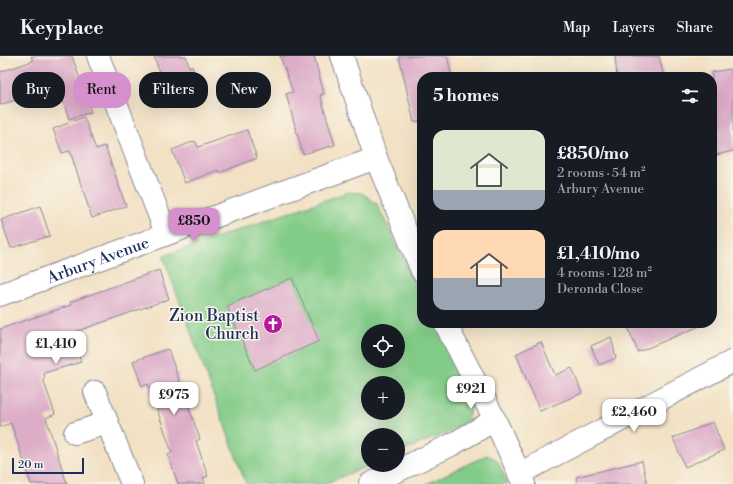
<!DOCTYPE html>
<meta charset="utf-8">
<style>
body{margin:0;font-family:"Libre Bodoni",serif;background:#242831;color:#f1f3f6;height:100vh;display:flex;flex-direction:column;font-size:15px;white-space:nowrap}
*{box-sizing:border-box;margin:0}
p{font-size:13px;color:#9ea1a6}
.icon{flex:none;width:22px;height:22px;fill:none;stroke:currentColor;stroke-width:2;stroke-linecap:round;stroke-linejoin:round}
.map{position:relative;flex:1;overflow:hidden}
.panel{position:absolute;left:417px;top:16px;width:300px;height:256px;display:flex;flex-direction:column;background:#171b24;border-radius:16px;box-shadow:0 4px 16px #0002}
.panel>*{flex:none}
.banner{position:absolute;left:12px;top:16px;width:345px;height:36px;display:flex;gap:8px}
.tools{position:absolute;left:361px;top:268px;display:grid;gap:8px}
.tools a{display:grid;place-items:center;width:44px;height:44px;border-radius:50%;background:#171b24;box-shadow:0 4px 16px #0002;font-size:20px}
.scale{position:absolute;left:12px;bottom:10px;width:72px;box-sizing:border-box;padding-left:4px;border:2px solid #1b2f5e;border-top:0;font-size:11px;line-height:14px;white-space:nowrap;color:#1b2f5e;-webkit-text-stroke:3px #fbf7ec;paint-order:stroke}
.price{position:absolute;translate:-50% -34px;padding:0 9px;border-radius:8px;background:#fff;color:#222;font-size:13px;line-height:26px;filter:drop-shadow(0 1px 2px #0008)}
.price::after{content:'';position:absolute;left:50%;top:24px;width:12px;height:9px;margin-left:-6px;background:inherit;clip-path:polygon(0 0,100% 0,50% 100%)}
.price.current{background:#d690ce;color:#111}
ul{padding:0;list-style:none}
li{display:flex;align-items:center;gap:12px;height:100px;padding:0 16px}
li span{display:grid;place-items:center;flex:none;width:112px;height:80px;border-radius:12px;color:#555}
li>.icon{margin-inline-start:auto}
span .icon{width:48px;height:48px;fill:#fffc;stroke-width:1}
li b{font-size:17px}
h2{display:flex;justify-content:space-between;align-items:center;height:48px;padding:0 16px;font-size:17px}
.tag{padding:0 14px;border-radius:16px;background:#171b24;box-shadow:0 4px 16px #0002;font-size:14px;line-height:36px}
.tag.current{background:#d690ce;color:#111}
header{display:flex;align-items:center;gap:24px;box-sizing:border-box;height:56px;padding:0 20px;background:#171b24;border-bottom:1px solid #363941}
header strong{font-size:19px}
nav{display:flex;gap:22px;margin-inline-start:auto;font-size:14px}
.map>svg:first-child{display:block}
.green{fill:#83cc88;stroke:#4f7e73;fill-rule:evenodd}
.building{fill:#ddacc8}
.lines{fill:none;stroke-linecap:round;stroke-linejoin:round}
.minor-casing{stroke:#868891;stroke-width:24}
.minor{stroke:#fff;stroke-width:22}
.labels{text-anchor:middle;stroke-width:3;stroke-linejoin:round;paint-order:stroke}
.street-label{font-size:16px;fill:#1b2f5e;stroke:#fbf7ec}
.poi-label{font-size:16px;fill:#1b2f5e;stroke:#fbf7ec;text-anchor:end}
</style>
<header>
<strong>Keyplace</strong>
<nav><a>Map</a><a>Layers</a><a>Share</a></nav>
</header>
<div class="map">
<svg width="733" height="428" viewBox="0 0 733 428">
<rect width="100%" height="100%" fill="#fbf7ec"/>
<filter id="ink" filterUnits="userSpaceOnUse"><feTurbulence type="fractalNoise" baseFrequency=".025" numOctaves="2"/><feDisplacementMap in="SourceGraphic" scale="8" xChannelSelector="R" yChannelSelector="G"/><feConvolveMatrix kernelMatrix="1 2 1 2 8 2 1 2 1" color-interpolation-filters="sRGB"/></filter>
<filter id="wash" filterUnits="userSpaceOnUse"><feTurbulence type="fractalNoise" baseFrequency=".012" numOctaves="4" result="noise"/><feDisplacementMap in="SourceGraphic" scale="16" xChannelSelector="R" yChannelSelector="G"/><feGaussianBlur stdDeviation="0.9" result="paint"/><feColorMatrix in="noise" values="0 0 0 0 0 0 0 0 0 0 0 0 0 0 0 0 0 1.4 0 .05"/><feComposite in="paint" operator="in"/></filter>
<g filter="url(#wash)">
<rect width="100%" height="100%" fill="#f2e1c4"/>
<g class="green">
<path d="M348,136L362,137L377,148L422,241V267H434L473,346L467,364L451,375L398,397V379H368V409H370L324,428H246L163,200ZM368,275H398V305H368ZM368,327H398V357H368Z"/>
<polygon points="487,399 497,404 508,428 426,428"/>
</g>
<g id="blocks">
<g class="building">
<polygon points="31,0 72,0 91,56 69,63 58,30 0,49 0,16 33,5"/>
<polygon points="154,0 186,0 189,11 192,10 201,38 170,48"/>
<polygon points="280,0 314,0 324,38 320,39 335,89 303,98 286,38 293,36"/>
<polygon points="399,0 447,0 452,21 422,21 422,65 414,66"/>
<polygon points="615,0 659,0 664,21 617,21"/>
<polygon points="730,13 733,27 733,95 712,100 712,16"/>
<polygon points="84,61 96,93 105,90 126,150 92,162 70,95 62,97 53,73"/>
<polygon points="247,74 257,102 219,117 218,114 185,127 172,94 195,85 198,91"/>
<polygon points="40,150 50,180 11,192 1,164"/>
<polygon points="159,214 169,243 72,277 81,306 44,317 45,322 43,323 55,358 46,362 67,428 31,428 11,367 0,371 0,273 71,249 70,246"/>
<polygon points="292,222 319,285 255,314 227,250"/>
<polygon points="626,267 707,267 638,296"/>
<polygon points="611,281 616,302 599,309 591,290"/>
<polygon points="541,286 555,319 572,312 582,337 540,355 516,298"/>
<polygon points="168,293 200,383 196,385 208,420 203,422 205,428 178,428 168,399 172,397 165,376 148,328 142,330 133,305"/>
<polygon points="713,366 724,394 685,411 673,382"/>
<polygon points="642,405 647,428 577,428 576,421"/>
</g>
</g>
</g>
<g filter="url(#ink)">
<use href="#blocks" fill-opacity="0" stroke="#868891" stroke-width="1"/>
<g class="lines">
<defs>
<g id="minor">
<polyline points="98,0 166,177"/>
<polyline points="342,0 376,102 422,215"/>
<path id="s1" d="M0,239L376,102"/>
<polyline points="445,267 495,364 524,428"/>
<polyline points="95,336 132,428"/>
<polyline points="75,377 106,367"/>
<polyline points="519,418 733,305"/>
<polyline points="370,428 451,389 495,364"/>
</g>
</defs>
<use href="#minor" class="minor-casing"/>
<use href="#minor" class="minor"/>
</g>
</g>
<defs>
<symbol id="church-disc" viewBox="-11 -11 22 22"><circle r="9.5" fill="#b5179e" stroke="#fbf7ec"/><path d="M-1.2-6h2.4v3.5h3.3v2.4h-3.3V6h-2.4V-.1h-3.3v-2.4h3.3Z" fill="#fff"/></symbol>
</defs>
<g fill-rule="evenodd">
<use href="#church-disc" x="262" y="257" width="22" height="22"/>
</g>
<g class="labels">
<g class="street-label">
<text dy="6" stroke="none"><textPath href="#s1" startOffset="104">Arbury Avenue</textPath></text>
</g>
<g class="poi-label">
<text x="259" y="265">Zion Baptist<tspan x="259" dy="18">Church</tspan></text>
</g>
</g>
</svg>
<div class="tools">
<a><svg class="icon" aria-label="locate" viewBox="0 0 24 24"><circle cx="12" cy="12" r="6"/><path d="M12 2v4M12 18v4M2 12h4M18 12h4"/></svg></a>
<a>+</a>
<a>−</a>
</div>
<div class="scale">20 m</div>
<b class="price current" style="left:194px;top:186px">£850</b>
<b class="price" style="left:56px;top:309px">£1,410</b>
<b class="price" style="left:471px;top:354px">£921</b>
<b class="price" style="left:174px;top:360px">£975</b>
<b class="price" style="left:634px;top:377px">£2,460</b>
<div class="banner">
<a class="tag">Buy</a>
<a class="tag current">Rent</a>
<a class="tag">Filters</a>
<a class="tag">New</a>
</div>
<section class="panel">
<h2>5 homes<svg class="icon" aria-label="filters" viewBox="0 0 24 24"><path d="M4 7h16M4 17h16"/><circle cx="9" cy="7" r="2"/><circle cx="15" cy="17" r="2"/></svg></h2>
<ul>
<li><span style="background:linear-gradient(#dfe7d0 75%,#9aa5b1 0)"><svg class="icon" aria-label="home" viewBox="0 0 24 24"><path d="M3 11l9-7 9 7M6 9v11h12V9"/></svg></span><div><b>£850/mo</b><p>2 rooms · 54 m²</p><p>Arbury Avenue</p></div></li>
<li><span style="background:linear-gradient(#ffd9b3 60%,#9aa5b1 0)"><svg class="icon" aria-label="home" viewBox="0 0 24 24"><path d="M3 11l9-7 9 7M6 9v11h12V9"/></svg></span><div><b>£1,410/mo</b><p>4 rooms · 128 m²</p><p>Deronda Close</p></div></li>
</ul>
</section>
</div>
